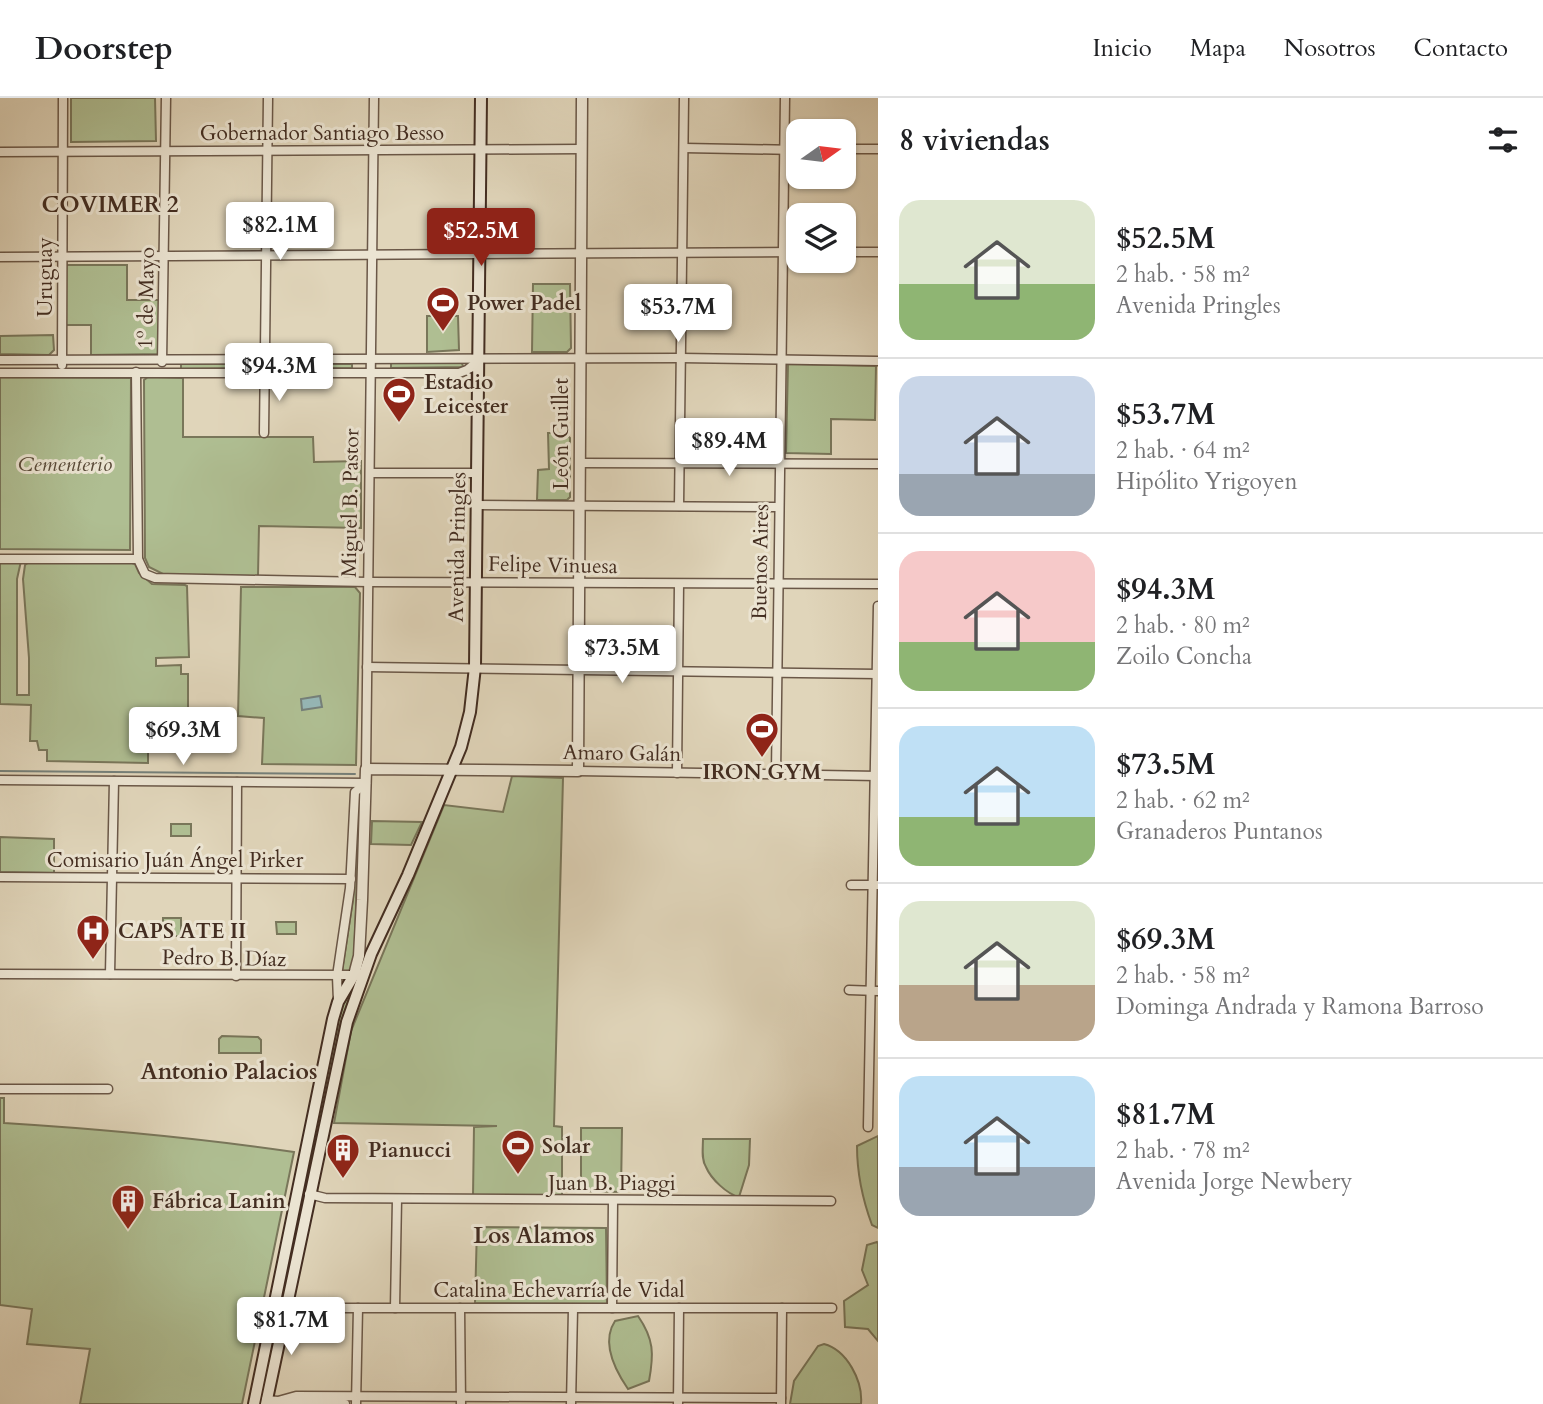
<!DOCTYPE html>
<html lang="es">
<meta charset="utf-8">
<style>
body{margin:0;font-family:Cardo,serif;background:#f2f2f2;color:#202124;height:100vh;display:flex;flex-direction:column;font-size:26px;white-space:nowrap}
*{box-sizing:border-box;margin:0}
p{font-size:23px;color:#757577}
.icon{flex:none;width:38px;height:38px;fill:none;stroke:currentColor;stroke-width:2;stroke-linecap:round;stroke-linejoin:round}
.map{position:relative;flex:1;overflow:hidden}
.sheet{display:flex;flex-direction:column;background:#fff;width:665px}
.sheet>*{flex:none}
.needle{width:46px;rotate:76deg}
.controls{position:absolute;left:786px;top:21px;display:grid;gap:14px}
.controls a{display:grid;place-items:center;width:70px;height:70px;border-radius:14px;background:#fff;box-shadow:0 2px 5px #0004;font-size:35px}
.price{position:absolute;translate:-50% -60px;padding:0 16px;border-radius:7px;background:#fff;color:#222;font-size:23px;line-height:46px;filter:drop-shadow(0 2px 4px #0008)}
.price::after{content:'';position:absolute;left:50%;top:42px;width:21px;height:16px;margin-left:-10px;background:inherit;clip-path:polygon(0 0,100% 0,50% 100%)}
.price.selected{background:#8f2418;color:#fff}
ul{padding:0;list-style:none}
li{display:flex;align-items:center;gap:21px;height:175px;padding:0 21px}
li+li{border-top:2px solid #e0e0e0}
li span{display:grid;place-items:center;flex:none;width:196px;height:140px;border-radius:21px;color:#555}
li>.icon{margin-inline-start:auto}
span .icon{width:84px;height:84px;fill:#fffc;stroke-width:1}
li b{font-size:30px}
h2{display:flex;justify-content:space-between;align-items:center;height:84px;padding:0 21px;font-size:30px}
header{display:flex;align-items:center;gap:42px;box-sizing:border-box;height:98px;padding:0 35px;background:#fff;border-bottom:2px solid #e0e0e0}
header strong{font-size:33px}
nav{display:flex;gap:38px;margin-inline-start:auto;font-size:24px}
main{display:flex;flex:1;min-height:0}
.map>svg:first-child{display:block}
.green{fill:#afbe92;stroke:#79765a;stroke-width:2}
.water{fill:#96b7b6;stroke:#75807a;stroke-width:2}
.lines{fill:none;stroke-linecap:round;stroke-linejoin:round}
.stream{stroke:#75807a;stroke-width:2}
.minor-casing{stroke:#6a5747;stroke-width:11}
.tertiary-casing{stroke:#6a5747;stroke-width:13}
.secondary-casing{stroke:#432d21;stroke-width:14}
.minor{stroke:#ebe4d2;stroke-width:8}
.tertiary{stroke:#ebe4d2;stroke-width:10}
.secondary{stroke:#ebe4d2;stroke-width:10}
.labels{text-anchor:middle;stroke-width:6;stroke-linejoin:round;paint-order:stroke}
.street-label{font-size:21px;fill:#432d21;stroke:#ebe4d2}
.poi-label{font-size:21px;font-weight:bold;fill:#432d21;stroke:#ebe4d2;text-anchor:start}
.park-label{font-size:21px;font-style:italic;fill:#594a38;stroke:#ebe4d2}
.neighbourhood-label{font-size:23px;font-weight:bold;fill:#432d21;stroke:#ebe4d2}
</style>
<header>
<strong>Doorstep</strong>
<nav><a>Inicio</a><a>Mapa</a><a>Nosotros</a><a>Contacto</a></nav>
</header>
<main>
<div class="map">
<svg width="878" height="1306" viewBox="0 0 878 1306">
<rect width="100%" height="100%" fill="#e0d5ba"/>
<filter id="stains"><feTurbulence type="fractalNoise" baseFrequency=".00286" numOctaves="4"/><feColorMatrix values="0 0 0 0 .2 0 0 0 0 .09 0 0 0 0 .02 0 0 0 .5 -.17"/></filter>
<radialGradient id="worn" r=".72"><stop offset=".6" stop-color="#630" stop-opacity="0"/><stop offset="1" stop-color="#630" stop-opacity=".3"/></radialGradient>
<g class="green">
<polygon points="71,0 155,0 156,43 71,44"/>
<polygon points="65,167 127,167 127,202 160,202 160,256 91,257 91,227 66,227"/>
<polygon points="533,186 570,186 571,250 567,254 532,254"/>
<polygon points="427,218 458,218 459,252 427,254"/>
<polygon points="53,237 54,252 49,257 0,256 0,238"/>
<polygon points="253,265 253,270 181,271 181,266"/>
<polygon points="391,265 462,265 463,269 391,270"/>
<polygon points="281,266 352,266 352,270 281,271"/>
<polygon points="788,266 876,268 875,322 831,321 831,356 786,355"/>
<polygon points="0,279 131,280 130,452 0,451"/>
<polygon points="148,279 183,280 183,339 313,339 314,364 361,363 361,430 259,428 258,478 165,477 149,469 145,460 144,282"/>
<polygon points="548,335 565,335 570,340 570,399 567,402 537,402 538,372 549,371"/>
<polygon points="123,462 135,466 139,475 152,486 185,487 187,488 189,559 156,560 156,568 181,567 181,576 188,576 188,646 186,650 148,653 148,665 47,663 47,652 39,652 37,643 30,643 31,607 0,606 0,464 21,463 17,481 17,597 29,597 29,560 23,481 25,467 29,464"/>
<polygon points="241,489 355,489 360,495 356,667 262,666 264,620 238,618"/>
<polygon points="512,678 563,680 554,1028 562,1029 562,1099 473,1098 474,1029 497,1028 334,1025 351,933 444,707 503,714"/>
<polygon points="360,696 354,865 349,874 342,873 353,802 357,700"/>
<polygon points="372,723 422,724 411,747 371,746"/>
<rect x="171" y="726" width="20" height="12"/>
<polygon points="0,739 54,741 54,775 0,774"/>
<rect x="163" y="820" width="18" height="18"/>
<polygon points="276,824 296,824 296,836 277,836"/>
<polygon points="355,884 340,927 332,966 263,1306 257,1306 336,917"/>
<polygon points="222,938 258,939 261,942 261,955 219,955 219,941"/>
<path d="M0,1000H4V1025C101,1031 198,1040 294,1054L242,1306H80L90,1251L27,1246L32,1211L0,1207Z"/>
<polygon points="581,1030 622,1030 621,1094 581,1093"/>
<path d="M878,1038V1130L872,1127C862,1100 857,1076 857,1048Z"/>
<path d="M703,1041H750L749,1067L739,1099C727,1096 711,1081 706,1069C701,1061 703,1050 703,1041Z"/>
<polygon points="477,1129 606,1130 607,1206 475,1205"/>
<polygon points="877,1144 878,1146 878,1243 868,1231 845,1229 844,1203 868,1187 862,1172 867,1147"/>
<path d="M638,1218C654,1241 654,1256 649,1283L628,1291C615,1272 601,1244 615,1223Z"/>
<path d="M824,1246C847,1252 863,1283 861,1306H790L794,1283L818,1248Z"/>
</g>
<polygon class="water" points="320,598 322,609 302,612 301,601"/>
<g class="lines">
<polyline class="stream" points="0,673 355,676"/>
<defs>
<g id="minor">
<polyline points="684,50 798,52"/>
<polyline points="844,51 878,51"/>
<polyline points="0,54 581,51"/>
<polyline points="844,154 878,154"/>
<polyline points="0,159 798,154"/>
<polyline points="0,262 681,260 878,263"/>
<polyline points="162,264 166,0"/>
<polyline points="62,267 63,0"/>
<polyline points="136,274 138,461 145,476 155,480 368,484 878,486"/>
<polyline points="0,275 459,275 467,272 479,262"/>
<polyline points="264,335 268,0"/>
<polyline points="580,365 878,366"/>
<polyline points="370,375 477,375"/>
<polyline points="477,407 778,409"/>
<polyline points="679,408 684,0"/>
<polyline points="0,461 138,461"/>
<polyline points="367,569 878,576"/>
<polyline points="366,671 374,0"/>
<polyline points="578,673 878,678"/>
<polyline points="677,675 679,486"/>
<polyline points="776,676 785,0"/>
<polyline points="0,682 366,685"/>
<polyline points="0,779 351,781"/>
<polyline points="851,787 878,787"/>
<polyline points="0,876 357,877"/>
<polyline points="110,876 114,683"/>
<polyline points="236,878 237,684"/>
<polyline points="849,892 878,893"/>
<polyline points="338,903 337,878 350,790 355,694 366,685"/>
<polyline points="0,991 108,991"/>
<polyline points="868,1029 878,508"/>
<polyline points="309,1096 325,1100 831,1103"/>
<polyline points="286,1206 322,1210 832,1210"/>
<polyline points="395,1210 397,1101"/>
<polyline points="460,1210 461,1306"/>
<polyline points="612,1210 613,1103"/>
<polyline points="266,1302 278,1303 296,1298 781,1300"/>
<polyline points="281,1303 345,1306"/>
<polyline points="356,1306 358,1210"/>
<polyline points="571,1306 573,1211"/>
<polyline points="678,1306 679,1210"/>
<polyline points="781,1306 782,1210"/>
</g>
<polyline id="tertiary" points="354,877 359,858 362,802 366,671 578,673 582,0"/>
<g id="secondary">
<polyline points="254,1306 333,921 338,904 354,877"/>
<polyline points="266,1306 347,924 371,856 408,777 461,649 470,614 475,569 481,0"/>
</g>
</defs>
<use href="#minor" class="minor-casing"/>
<use href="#tertiary" class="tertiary-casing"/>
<use href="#secondary" class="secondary-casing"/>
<use href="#minor" class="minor"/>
<use href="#tertiary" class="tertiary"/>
<use href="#secondary" class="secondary"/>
</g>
<defs>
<symbol id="stadium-pin" viewBox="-11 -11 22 30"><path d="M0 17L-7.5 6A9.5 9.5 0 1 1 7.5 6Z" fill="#8f2418" stroke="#ebe4d2"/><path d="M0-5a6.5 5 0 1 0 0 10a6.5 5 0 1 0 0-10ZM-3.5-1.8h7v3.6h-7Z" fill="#fff"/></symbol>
<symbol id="hospital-pin" viewBox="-11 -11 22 30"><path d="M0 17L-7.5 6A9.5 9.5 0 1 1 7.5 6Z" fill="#8f2418" stroke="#ebe4d2"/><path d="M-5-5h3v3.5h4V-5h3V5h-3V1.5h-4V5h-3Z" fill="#fff"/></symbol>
<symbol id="building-pin" viewBox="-11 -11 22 30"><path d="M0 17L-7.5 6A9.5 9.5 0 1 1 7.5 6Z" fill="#8f2418" stroke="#ebe4d2"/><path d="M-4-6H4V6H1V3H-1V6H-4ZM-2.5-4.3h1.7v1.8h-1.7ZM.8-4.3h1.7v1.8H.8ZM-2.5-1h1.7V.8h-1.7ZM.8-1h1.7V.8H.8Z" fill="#fff"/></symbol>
</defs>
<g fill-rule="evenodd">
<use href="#stadium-pin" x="424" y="186" width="38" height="52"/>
<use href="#stadium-pin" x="380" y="277" width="38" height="52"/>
<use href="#stadium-pin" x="743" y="612" width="38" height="52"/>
<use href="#hospital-pin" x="74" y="814" width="38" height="52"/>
<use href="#stadium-pin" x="499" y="1029" width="38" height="52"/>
<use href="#building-pin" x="324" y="1033" width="38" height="52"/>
<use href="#building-pin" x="109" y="1084" width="38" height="52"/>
</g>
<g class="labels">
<g class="street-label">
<text x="322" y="42">Gobernador Santiago Besso</text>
<text transform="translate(45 179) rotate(-90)" y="7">Uruguay</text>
<text transform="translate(146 200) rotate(-89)" y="7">1º de Mayo</text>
<text transform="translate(561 336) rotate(-90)" y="7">León Guillet</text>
<text transform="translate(350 405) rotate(-89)" y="7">Miguel B. Pastor</text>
<text transform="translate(457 449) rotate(-89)" y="7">Avenida Pringles</text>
<text transform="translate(760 464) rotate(-89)" y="7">Buenos Aires</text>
<text transform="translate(553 467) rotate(1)" y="7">Felipe Vinuesa</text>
<text transform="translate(622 655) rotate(1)" y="7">Amaro Galán</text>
<text x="175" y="769">Comisario Juán Ángel Pirker</text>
<text transform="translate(224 860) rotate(1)" y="7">Pedro B. Díaz</text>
<text x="612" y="1092">Juan B. Piaggi</text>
<text x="559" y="1199">Catalina Echevarría de Vidal</text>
</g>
<g class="poi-label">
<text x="467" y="212">Power Padel</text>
<text x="424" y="291">Estadio<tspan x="424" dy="24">Leicester</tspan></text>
<text x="762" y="681" text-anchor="middle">IRON GYM</text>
<text x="118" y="840">CAPS ATE II</text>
<text x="542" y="1055">Solar</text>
<text x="368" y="1059">Pianucci</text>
<text x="152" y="1110">Fábrica Lanin</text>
</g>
<g class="park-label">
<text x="65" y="373">Cementerio</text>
</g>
<g class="neighbourhood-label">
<text x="110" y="114">COVIMER 2</text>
<text x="229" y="981">Antonio Palacios</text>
<text x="534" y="1145">Los Alamos</text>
</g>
</g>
<rect width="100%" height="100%" filter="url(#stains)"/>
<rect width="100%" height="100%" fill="url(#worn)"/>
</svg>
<div class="controls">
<a><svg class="needle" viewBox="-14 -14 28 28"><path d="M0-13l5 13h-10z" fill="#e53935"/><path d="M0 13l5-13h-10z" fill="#757577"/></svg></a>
<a><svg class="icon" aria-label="layers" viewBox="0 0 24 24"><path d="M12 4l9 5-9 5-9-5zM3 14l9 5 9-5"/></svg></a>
</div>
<b class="price" style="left:280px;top:164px">$82.1M</b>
<b class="price selected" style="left:481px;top:170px">$52.5M</b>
<b class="price" style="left:678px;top:246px">$53.7M</b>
<b class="price" style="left:279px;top:305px">$94.3M</b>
<b class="price" style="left:729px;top:380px">$89.4M</b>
<b class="price" style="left:622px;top:587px">$73.5M</b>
<b class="price" style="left:183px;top:669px">$69.3M</b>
<b class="price" style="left:291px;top:1259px">$81.7M</b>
</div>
<section class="sheet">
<h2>8 viviendas<svg class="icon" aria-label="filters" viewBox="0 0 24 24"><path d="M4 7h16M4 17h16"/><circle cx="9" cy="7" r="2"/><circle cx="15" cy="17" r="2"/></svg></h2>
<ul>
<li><span style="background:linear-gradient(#dfe7d0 60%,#8fb573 0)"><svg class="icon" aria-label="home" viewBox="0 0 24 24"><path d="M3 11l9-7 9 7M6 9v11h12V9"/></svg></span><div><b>$52.5M</b><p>2 hab. · 58 m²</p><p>Avenida Pringles</p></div></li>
<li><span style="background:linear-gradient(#c9d6e8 70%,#9aa5b1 0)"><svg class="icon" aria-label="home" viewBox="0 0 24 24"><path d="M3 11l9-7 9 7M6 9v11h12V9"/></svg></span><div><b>$53.7M</b><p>2 hab. · 64 m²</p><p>Hipólito Yrigoyen</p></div></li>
<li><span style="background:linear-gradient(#f6c9c9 65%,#8fb573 0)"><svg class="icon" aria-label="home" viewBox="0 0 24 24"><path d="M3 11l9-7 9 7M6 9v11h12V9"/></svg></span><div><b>$94.3M</b><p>2 hab. · 80 m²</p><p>Zoilo Concha</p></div></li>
<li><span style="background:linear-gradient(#bfe0f5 65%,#8fb573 0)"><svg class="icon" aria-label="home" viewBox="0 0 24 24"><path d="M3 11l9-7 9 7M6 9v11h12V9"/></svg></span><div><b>$73.5M</b><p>2 hab. · 62 m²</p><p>Granaderos Puntanos</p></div></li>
<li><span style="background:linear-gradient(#dfe7d0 60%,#b9a48a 0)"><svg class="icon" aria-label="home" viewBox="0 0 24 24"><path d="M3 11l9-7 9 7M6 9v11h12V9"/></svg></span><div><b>$69.3M</b><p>2 hab. · 58 m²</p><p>Dominga Andrada y Ramona Barroso</p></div></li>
<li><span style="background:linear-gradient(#bfe0f5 65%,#9aa5b1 0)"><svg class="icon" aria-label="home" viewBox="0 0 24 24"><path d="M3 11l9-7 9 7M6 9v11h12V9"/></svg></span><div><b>$81.7M</b><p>2 hab. · 78 m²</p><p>Avenida Jorge Newbery</p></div></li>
</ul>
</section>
</main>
